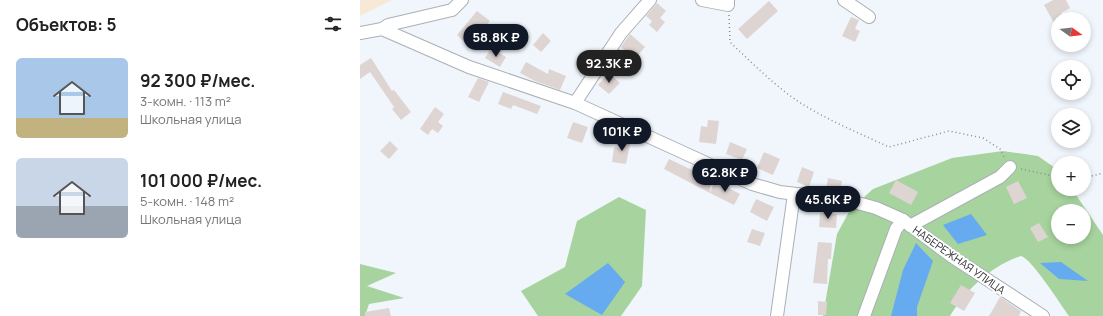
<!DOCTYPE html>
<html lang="ru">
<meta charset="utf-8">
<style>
body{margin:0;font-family:Manrope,sans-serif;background:#f2f2f2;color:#222;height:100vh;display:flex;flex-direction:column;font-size:15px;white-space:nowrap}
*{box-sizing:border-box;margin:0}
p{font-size:13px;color:#767676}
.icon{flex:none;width:22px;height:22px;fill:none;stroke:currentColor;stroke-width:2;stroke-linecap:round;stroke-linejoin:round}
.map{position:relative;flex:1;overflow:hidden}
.drawer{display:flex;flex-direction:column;background:#fff;width:360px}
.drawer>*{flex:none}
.needle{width:26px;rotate:104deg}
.controls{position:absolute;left:691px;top:12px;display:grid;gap:8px}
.controls a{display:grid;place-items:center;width:40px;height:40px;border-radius:50%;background:#fff;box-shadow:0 2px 6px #0003;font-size:20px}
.price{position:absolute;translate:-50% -34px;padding:0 9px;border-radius:14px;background:#111827;color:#fff;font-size:13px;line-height:26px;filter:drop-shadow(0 1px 2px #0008)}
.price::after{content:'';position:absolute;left:50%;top:24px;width:12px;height:9px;margin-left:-6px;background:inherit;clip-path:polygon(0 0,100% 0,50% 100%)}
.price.on{background:#222;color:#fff}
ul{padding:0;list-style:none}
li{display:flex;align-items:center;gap:12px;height:100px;padding:0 16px}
li span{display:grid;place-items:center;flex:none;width:112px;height:80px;border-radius:6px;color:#555}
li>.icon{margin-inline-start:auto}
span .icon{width:48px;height:48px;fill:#fffc;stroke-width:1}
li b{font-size:17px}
h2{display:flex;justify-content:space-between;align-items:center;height:48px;padding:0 16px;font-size:17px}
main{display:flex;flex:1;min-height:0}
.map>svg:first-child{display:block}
.education{fill:#f7e9d6}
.green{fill:#a7d39e;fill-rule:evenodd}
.water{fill:#66abf0}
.building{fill:#ded5d3}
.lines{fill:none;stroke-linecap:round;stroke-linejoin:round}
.minor-casing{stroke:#aab0b5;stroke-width:14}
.path{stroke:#898d90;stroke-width:1.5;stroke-dasharray:1 3;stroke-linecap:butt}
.minor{stroke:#fff;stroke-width:12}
.labels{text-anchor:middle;stroke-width:4;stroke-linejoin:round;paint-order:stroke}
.street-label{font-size:11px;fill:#2c2e30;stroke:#fff}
</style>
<main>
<section class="drawer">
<h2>Объектов: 5<svg class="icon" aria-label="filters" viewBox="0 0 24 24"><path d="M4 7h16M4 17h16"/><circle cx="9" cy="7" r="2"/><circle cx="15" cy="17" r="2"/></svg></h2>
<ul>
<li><span style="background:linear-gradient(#a9c7e8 75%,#c2b280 0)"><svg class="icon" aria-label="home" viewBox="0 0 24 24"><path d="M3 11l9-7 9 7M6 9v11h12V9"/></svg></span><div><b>92 300 ₽/мес.</b><p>3-комн. · 113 m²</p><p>Школьная улица</p></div></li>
<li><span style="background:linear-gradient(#c9d6e8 60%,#9aa5b1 0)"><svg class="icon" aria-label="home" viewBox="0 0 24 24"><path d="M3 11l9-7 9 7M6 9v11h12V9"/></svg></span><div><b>101 000 ₽/мес.</b><p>5-комн. · 148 m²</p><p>Школьная улица</p></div></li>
</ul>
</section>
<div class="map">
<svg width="743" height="316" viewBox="0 0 743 316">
<rect width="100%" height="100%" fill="#f0f6fc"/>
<polygon class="education" points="0,0 32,0 0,16"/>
<g class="green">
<path d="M643,151L678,156L698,170V189H712L743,235V316H709C700,304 672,259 661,256C631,266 607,289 590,316H463L477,234L490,210L513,189L592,158ZM698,211H724V237H698Z"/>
<polygon points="259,197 286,210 282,286 261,316 178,316 161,291 205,267 217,221"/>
<polygon points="0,264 36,273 7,286 44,298 9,304 5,316 0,316"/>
</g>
<g class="water">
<polygon points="611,214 627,235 598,244 583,225"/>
<polygon points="556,243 573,261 557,307 557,316 531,316 543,270"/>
<polygon points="701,262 728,281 699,279 680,263"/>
<polygon points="248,263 265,282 242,315 205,294"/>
</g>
<g class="building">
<polygon points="693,0 706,0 710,8 701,13 703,17 694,23 684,5"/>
<polygon points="409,1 418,11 387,39 378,29"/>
<polygon points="297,3 306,11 300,18 305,22 297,32 289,25 292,21 286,16"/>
<polygon points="117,11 130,21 109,46 97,35"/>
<polygon points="491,17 499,20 495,29 500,31 495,42 482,36"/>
<polygon points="183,33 191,41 181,52 173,45"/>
<polygon points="270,34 285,47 275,59 261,47"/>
<polygon points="131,48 146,57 140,67 125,58"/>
<polygon points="11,58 32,91 34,90 51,112 41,120 32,109 34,107 10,72 0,79 0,65"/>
<polygon points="166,62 188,74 189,69 206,76 200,90 175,81 160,73"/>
<polygon points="249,73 260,83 249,94 238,85"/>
<polygon points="118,78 129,82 119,102 108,97"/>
<polygon points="143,92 181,106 177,114 153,105 151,109 138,104"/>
<polygon points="75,107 84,114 78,122 83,126 78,133 72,129 68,135 60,129"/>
<polygon points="348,120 359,121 356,144 339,142 341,126 347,127"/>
<polygon points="213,122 228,127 222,143 207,138"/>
<polygon points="262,138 271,140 266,164 252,162 254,147 260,148"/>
<polygon points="30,141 38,149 29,159 20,151"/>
<polygon points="370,142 387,149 382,160 366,154"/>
<polygon points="404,152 420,159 413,175 397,168"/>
<polygon points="309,159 351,179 350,193 304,169"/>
<polygon points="442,167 454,172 449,187 437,182"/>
<polygon points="468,178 482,181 480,192 466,190"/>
<polygon points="536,180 558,192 551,205 529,193"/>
<polygon points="355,181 380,194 374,205 350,193"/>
<polygon points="658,181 667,198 654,204 646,187"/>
<polygon points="396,199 414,207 407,221 390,212"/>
<polygon points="460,213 477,214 476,228 459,227"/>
<polygon points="679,223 688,237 678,242 670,228"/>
<polygon points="392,229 405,233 400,246 387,242"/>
<polygon points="458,242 472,243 471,259 468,259 467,284 453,283"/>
<polygon points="601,285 615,293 604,311 590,303"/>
<polygon points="640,297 661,311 659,316 629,316"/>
<polygon points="458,301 467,302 466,315 458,315"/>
<polygon points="29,308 31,316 5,316 5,312"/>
</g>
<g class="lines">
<defs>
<g id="minor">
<polyline points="342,0 368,5 368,0"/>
<polyline points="484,0 509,17"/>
<polyline points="22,29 109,67 215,103 392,184 420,192 487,200 516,208 543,220 591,256 683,316"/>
<polyline points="0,33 22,29 28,25 92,10 102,0"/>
<polyline points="215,103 261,33 290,0"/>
<polyline points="550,226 640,177 650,167"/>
<polyline points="417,316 434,194"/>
<polyline points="504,316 536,229 543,220"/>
</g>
</defs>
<use href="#minor" class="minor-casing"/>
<g class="path">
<path d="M369,15L370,42C392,63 414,85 439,102C467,120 499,133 529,147L589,131L623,138L640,149L644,157"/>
<polyline points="661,169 698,177"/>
<polyline points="724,178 743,173"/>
</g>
<use href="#minor" class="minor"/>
</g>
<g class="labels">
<g class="street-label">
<text transform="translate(599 260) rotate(35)" y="4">НАБЕРЕЖНАЯ УЛИЦА</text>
</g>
</g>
</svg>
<div class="controls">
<a><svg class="needle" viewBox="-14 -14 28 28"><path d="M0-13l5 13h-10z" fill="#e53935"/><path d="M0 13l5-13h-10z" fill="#767676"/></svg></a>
<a><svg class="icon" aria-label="locate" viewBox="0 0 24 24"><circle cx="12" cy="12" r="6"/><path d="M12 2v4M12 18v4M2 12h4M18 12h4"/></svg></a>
<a><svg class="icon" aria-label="layers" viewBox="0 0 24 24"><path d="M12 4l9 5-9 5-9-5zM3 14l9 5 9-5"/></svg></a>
<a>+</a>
<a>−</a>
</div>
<b class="price" style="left:136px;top:58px">58.8K ₽</b>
<b class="price on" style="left:249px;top:84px">92.3K ₽</b>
<b class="price" style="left:262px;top:152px">101K ₽</b>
<b class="price" style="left:365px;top:193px">62.8K ₽</b>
<b class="price" style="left:468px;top:220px">45.6K ₽</b>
</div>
</main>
